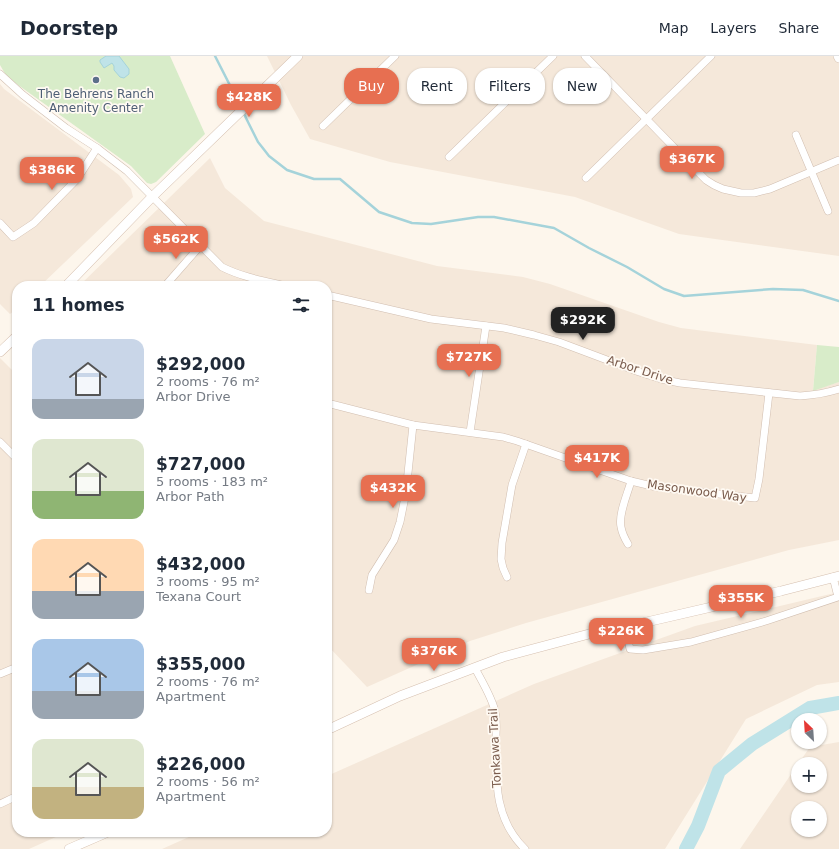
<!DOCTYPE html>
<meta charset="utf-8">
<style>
body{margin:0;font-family:"DejaVu Sans",sans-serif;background:#f2f2f3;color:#1f2937;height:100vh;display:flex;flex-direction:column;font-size:15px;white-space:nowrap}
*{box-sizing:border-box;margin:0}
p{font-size:13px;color:#747a83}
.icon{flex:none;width:22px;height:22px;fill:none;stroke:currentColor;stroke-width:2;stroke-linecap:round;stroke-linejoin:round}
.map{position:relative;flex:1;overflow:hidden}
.drawer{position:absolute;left:12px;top:225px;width:320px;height:556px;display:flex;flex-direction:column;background:#fff;border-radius:16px;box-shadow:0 1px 3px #0004}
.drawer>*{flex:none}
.hud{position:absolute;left:344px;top:12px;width:380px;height:36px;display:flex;gap:8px}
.needle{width:26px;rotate:335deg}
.fabs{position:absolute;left:791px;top:657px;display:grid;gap:8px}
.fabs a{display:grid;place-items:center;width:36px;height:36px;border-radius:50%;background:#fff;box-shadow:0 1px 3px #0004;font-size:20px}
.price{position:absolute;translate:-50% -34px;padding:0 9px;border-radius:8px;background:#e76f51;color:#fff;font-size:13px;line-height:26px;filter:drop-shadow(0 1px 2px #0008)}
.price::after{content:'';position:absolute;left:50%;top:24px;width:12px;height:9px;margin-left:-6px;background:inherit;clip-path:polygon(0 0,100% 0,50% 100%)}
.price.active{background:#222;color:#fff}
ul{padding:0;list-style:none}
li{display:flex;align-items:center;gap:12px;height:100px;padding:0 20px}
li span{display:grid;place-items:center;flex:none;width:112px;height:80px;border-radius:12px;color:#555}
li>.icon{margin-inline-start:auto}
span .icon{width:48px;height:48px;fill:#fffc;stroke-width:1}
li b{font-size:17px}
h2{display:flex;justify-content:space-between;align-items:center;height:48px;padding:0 20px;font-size:17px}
.tag{padding:0 14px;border-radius:16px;background:#fff;box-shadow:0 1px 3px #0004;font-size:14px;line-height:36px}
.tag.active{background:#e76f51;color:#fff}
header{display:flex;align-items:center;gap:24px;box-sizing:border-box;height:56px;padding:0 20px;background:#fff;border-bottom:1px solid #e0e1e3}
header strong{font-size:19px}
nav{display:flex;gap:22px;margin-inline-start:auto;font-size:14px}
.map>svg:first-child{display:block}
.residential{fill:#f5e8da;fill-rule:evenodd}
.green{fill:#d8ecc9}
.water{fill:#bfe3e8;stroke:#a5d3da}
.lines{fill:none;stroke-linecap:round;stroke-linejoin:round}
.stream{stroke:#a5d3da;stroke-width:2.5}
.river{stroke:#bfe3e8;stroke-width:14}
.street-casing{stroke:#d1beb0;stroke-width:8}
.secondary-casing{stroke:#d6c0b0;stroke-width:10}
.street{stroke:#fff;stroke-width:7}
.secondary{stroke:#fff;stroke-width:9}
.service-dot{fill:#5c6f8a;stroke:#fffaf3;stroke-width:1.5}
.labels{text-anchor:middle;stroke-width:3.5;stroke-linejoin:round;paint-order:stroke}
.service-label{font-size:12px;fill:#4e5e75;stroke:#fffaf3}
.street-label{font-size:12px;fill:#7a5c4d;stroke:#fffaf3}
</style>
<header>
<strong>Doorstep</strong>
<nav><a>Map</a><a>Layers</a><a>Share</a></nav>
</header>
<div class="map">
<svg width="839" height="793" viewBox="0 0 839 793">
<rect width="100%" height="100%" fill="#fdf6ec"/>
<g class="residential">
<polygon points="267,0 839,0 839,200 679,178 575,141 390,106 310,83 291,49"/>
<polygon points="0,28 4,33 119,119 131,133 133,141 40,230 17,230 17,252 10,258 0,248"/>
<polygon points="210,102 225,132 264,165 437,210 523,221 550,228 659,266 681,272 817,289 813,334 839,326 839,484 789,494 526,567 470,585 367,631 327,589 327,230 79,230"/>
<polygon points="0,302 17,319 17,776 67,776 29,793 0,793"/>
<polygon points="839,536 839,626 817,629 746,663 665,793 162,793 200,776 327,776 327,720 534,628 695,570"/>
<path d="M839,686V793H740L798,708V730H820V708H798L810,691ZM798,752H820V774H798Z"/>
</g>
<g class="green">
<polygon points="0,0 170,0 205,78 156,126 151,128 147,127 131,110 7,21 0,9"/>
<polygon points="817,289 839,291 839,326 813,335"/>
</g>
<polygon class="water" points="106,0 119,0 129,13 129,18 124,22 120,21 114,14 114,10 112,7 104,12 100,6 100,4"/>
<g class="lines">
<g class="stream">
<polyline points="215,0 241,51"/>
<polyline points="243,56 258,86 262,91 269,100 287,114 314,123 340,123 379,156 412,167 431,168 478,161 494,161 554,172 589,192 627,211 664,233 684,240 773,233 803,234 839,245"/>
</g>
<polyline class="river" points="686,793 698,770 719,715 752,688 810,652 839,647"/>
<defs>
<g id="street">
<polyline points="585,0 693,111 706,124 714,129 723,133 741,137 754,137 770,133 839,104"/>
<path d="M0,18L23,39L66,72L97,92L127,115L222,211C242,221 264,225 286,230"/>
<polyline points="323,70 395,0"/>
<polyline points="796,79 828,155"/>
<polyline points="449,101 553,0"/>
<polyline points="586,122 711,0"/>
<polyline points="0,167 13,181 34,167 77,123 97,92"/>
<polyline points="165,230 200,190"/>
<path d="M327,239L431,263L504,272L534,279L559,286L639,316L661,323L680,327L800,340C814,339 826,337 839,333"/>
<polyline points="327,347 413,369 503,381 517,385 631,425 656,431 755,442 759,423 769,337"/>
<polyline points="470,376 486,270"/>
<polyline points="0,386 17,403"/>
<path d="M628,488C625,483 622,477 621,471C618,458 628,437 631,425"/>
<polyline points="507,521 503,512 501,503 502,487 512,429 526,388"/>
<polyline points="369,534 372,519 394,484 400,466 406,436 413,369"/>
<polyline points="625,571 630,593 643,594 691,586 766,565 838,541 833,521"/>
<path d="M475,612C481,624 493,643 495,656C497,664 496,673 496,681C496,722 493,762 525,793"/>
<polyline points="0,618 17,611"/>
<polyline points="0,748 17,740"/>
</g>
<g id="secondary">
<polyline points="838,0 839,2"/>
<polyline points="66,230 152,141 298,0"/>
<polyline points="0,296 17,280"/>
<polyline points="327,674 400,640 503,601 589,578 625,571 781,535 839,520"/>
<polyline points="69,793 108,776"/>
</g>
</defs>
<use href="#street" class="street-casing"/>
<use href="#secondary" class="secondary-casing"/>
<use href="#street" class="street"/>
<use href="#secondary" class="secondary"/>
</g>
<circle class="service-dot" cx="96" cy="24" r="4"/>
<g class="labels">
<g class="service-label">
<text x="96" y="42">The Behrens Ranch<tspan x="96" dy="14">Amenity Center</tspan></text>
</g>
<g class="street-label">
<text transform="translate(640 314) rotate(18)" y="4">Arbor Drive</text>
<text transform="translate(697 435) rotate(8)" y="4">Masonwood Way</text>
<text transform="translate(495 692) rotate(-93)" y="4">Tonkawa Trail</text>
</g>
</g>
</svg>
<div class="fabs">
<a><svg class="needle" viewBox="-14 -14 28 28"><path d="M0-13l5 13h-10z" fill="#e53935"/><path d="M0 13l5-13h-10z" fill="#747a83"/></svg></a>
<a>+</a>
<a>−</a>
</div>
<b class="price" style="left:249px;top:62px">$428K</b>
<b class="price" style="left:692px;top:124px">$367K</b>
<b class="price" style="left:52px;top:135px">$386K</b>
<b class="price" style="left:176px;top:204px">$562K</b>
<b class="price active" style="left:583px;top:285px">$292K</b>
<b class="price" style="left:469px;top:322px">$727K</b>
<b class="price" style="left:597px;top:423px">$417K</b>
<b class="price" style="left:393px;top:453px">$432K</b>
<b class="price" style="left:741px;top:563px">$355K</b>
<b class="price" style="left:621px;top:596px">$226K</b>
<b class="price" style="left:434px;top:616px">$376K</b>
<div class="hud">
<a class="tag active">Buy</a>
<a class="tag">Rent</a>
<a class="tag">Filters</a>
<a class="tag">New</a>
</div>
<section class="drawer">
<h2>11 homes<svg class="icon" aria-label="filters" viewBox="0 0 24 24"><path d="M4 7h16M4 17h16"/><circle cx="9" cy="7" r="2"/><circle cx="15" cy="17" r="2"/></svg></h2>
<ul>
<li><span style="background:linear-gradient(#c9d6e8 75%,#9aa5b1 0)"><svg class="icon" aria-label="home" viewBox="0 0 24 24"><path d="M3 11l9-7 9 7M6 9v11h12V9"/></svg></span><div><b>$292,000</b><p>2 rooms · 76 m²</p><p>Arbor Drive</p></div></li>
<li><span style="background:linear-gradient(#dfe7d0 65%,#8fb573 0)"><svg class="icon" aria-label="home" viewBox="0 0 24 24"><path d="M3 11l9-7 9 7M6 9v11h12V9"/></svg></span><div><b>$727,000</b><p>5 rooms · 183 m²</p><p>Arbor Path</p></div></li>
<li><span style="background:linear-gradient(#ffd9b3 65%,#9aa5b1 0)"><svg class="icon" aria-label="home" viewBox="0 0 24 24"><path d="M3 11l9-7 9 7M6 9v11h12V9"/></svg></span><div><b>$432,000</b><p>3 rooms · 95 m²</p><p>Texana Court</p></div></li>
<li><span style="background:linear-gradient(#a9c7e8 65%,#9aa5b1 0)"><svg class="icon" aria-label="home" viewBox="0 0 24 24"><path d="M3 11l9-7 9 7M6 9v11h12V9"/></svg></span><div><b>$355,000</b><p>2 rooms · 76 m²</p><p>Apartment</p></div></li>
<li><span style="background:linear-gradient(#dfe7d0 60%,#c2b280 0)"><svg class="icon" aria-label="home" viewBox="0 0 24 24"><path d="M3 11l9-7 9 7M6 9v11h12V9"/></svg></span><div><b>$226,000</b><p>2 rooms · 56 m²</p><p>Apartment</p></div></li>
</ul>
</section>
</div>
